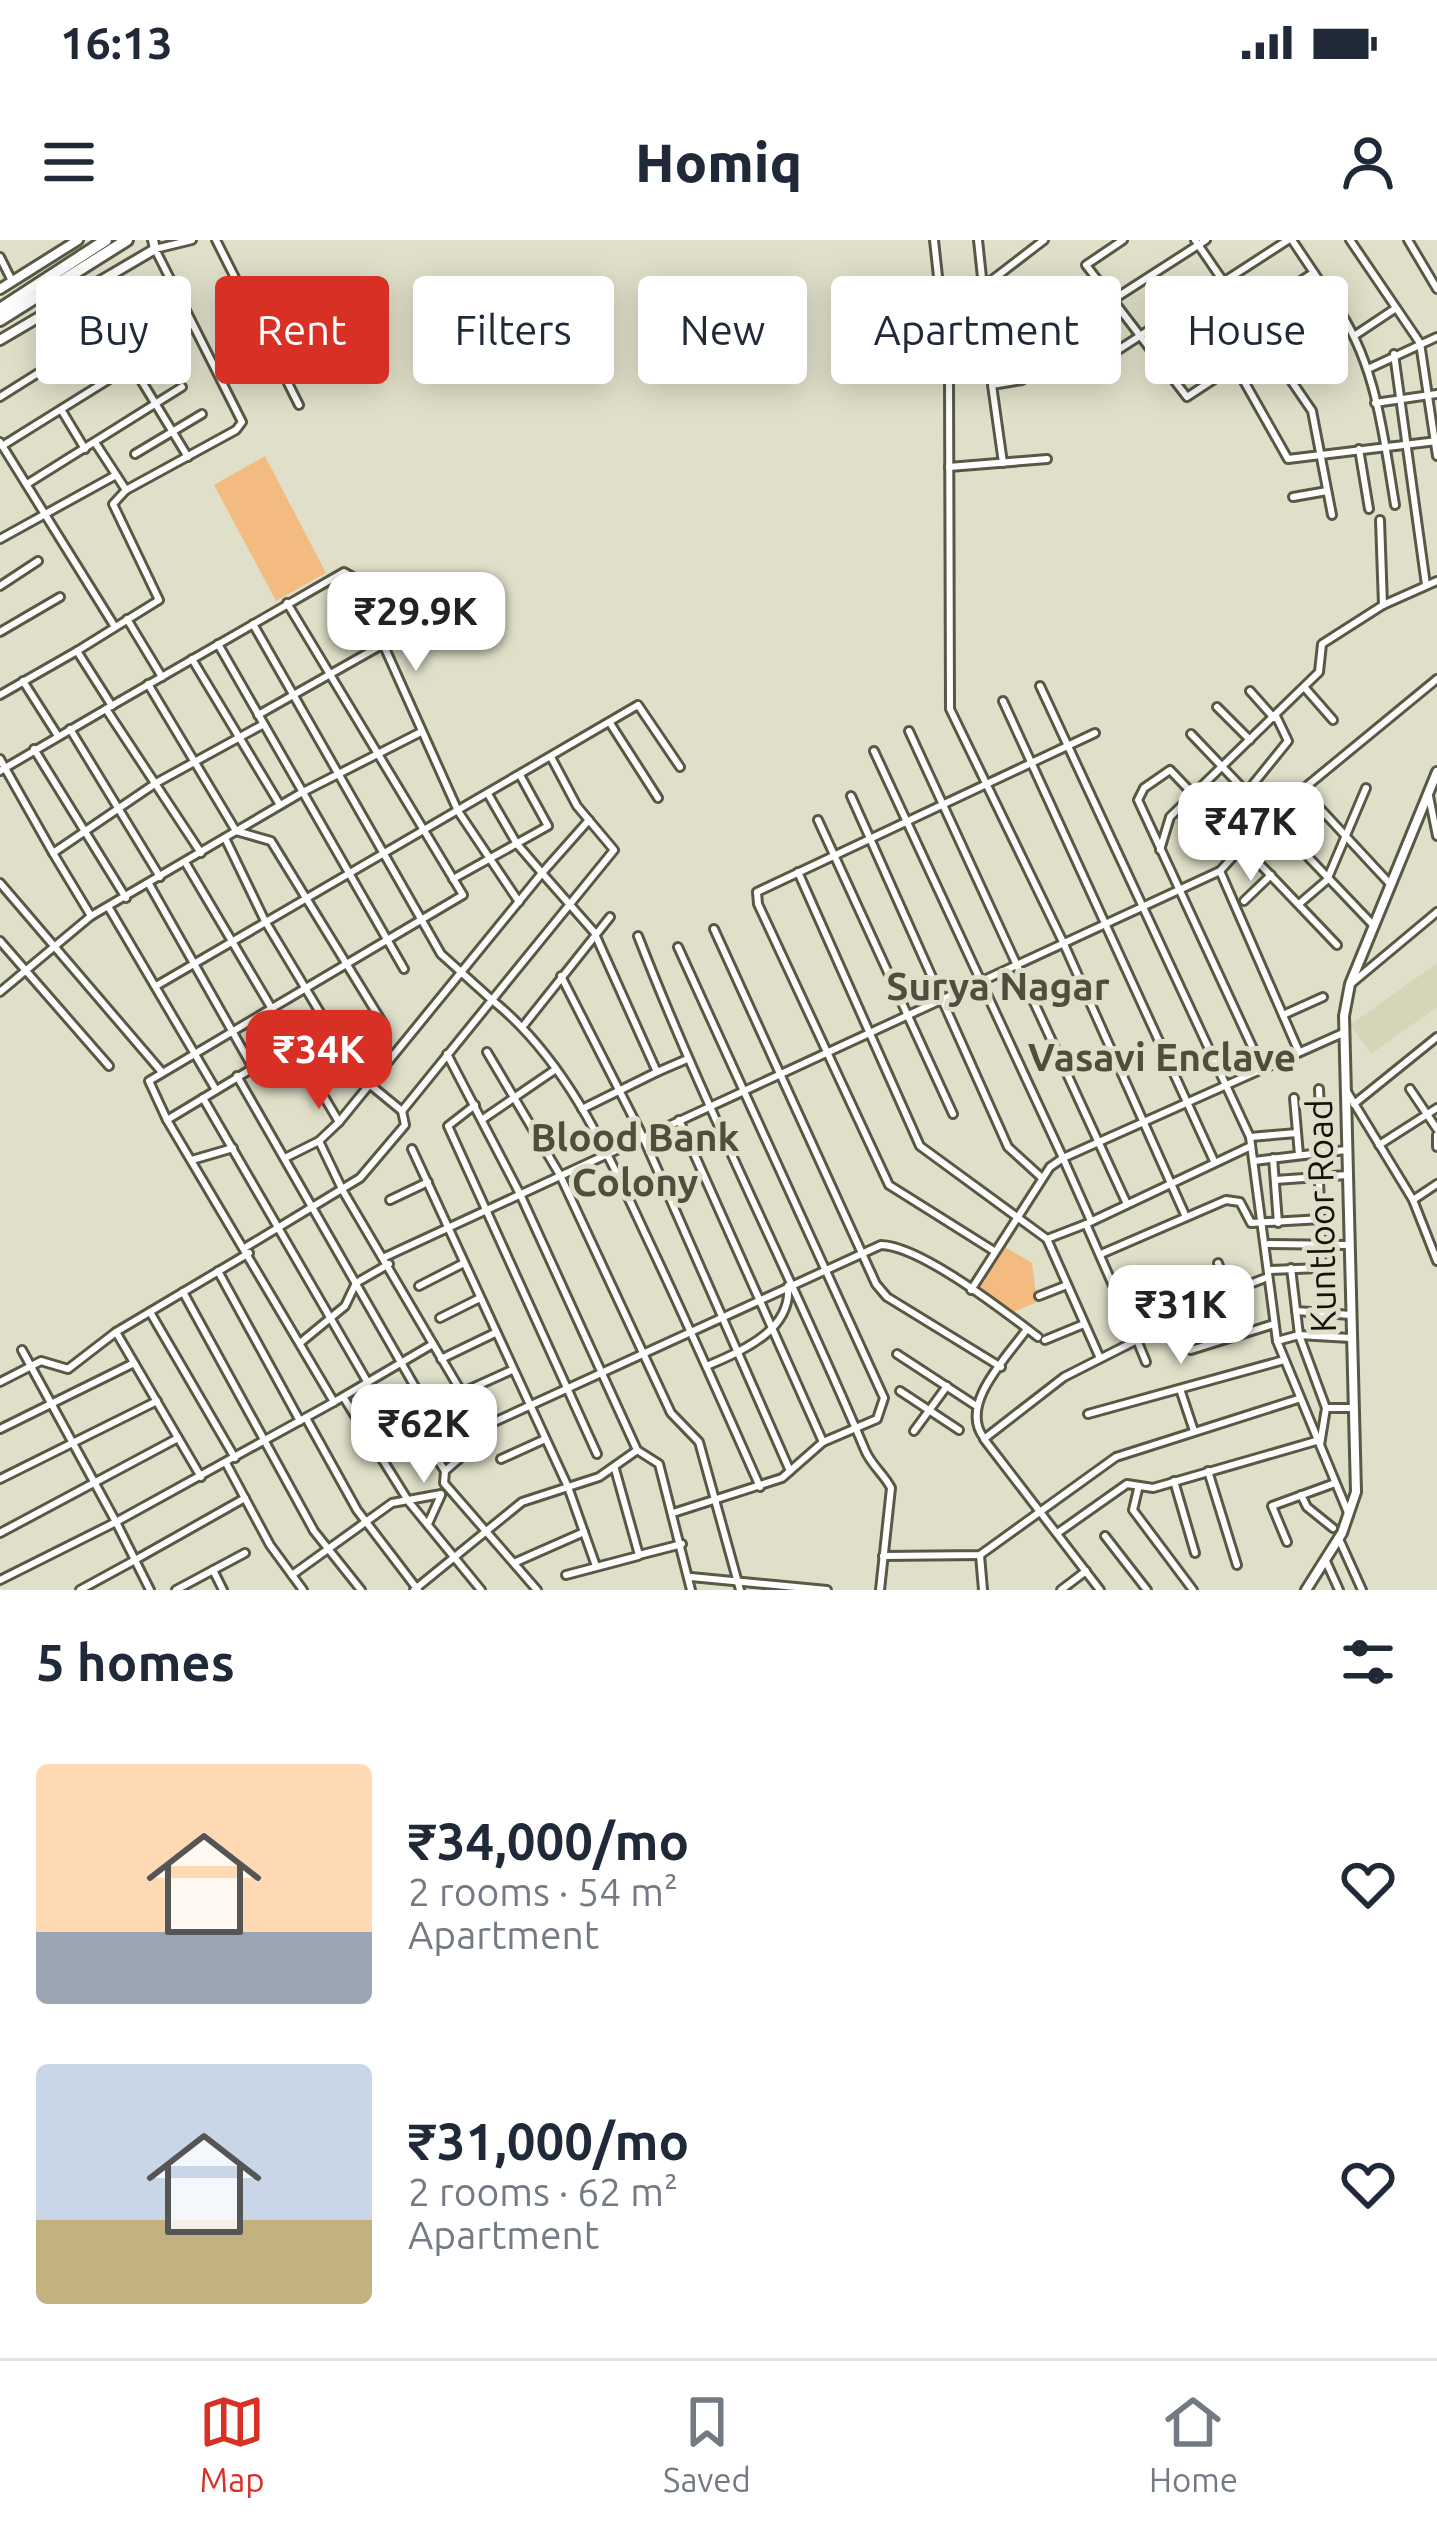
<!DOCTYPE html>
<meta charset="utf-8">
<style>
body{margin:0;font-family:Ubuntu,sans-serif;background:#f2f2f3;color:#1f2937;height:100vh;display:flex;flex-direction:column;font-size:45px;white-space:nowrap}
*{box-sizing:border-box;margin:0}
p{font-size:39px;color:#747a83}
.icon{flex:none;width:66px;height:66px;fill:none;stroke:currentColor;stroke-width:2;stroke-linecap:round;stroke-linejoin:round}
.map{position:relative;height:1350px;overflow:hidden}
.drawer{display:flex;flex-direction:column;background:#fff;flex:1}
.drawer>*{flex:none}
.guide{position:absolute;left:36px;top:36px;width:1365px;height:108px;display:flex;gap:24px}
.price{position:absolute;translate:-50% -102px;padding:0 27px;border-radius:24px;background:#fff;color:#222;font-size:39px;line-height:78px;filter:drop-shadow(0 3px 6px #0008)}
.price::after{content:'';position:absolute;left:50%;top:72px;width:36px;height:27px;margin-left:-18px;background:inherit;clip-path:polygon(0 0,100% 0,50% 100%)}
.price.current{background:#d93025;color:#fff}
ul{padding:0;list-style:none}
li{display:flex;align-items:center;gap:36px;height:300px;padding:0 36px}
li span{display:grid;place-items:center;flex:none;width:336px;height:240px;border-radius:12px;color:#555}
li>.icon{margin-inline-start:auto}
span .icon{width:144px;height:144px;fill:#fffc;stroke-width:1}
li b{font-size:51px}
h2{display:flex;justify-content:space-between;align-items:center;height:144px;padding:0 36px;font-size:51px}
.tag{padding:0 42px;border-radius:12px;background:#fff;box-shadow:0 6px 30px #0003;font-size:42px;line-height:108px}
.tag.current{background:#d93025;color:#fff}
.status{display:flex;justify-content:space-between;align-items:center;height:84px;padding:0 60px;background:#fff;direction:ltr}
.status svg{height:33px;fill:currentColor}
header{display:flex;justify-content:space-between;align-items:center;height:156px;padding:0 36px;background:#fff;font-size:54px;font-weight:800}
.menu{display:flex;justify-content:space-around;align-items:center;height:168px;border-top:3px solid #e0e1e3;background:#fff;font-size:33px;color:#747a83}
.menu a{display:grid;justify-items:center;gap:6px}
.menu .current{color:#d93025}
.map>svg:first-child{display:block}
.built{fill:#d5d6b8}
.green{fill:#f4bb81}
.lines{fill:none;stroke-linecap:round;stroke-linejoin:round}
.minor-casing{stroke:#585845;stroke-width:12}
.tertiary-casing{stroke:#585845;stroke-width:14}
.trunk-casing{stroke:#585845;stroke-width:16}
.minor{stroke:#fff;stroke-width:6}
.tertiary{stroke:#fff;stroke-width:8}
.trunk{stroke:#fff;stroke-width:10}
.labels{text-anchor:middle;stroke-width:10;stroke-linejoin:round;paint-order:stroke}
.street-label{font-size:36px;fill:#13130b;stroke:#e0e0ca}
.neighbourhood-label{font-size:39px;font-weight:bold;fill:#4e4e3c;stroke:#e0e0ca}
</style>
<div class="status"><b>16:13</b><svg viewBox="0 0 49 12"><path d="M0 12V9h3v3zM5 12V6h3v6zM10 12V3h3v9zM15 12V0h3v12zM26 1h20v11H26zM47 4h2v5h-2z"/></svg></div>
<header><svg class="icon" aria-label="menu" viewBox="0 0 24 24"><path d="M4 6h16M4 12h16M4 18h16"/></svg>Homiq<svg class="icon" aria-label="person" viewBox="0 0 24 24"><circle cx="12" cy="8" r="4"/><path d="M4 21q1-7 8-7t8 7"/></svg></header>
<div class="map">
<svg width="1437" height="1350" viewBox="0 0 1437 1350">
<rect width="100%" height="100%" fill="#e0e0ca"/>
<polygon class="built" points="1437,723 1437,767 1371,814 1350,785"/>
<g class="green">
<polygon points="265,216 326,333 276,361 214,245"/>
<polygon points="1003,1006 1032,1023 1037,1062 1007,1075 976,1049"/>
</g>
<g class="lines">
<defs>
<g id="minor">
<polyline points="216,0 299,165"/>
<polyline points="934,0 949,138 950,469 1063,702 1186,977"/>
<polyline points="978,0 983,47"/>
<polyline points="1123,0 1086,25 1187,157 1333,61 1292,0"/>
<polyline points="1195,0 1312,171 1332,275"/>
<polyline points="1350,0 1420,103 1437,216"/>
<polyline points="1408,0 1437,49"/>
<polyline points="0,17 12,41"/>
<polyline points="983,47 1044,0"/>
<polyline points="86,50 188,217"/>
<path d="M1333,61C1376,121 1383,193 1395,265"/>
<polyline points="1097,70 1206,0"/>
<polyline points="1303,82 1334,128"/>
<polyline points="1357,94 1396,68"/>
<polyline points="1112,114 1288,0"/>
<polyline points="1394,114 1426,345"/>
<polyline points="1236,127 1288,219 1437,201"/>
<polyline points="1370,128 1437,97"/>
<polyline points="1165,129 1313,33"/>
<polyline points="0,157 148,64"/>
<polyline points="1375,163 1437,154"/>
<polyline points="62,171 85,209"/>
<polyline points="0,202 115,387"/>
<polyline points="96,204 126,250"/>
<polyline points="2,206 169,102"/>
<polyline points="1359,209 1369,269"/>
<polyline points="135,214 202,174"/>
<polyline points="1003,223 992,145 1022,140"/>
<polyline points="949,227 1047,219"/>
<polyline points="27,244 182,147"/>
<polyline points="1293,257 1327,251"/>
<polyline points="1380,280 1383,365"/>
<polyline points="0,299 116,235"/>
<polyline points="0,346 38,321"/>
<polyline points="366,365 409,345"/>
<polyline points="127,379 162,437"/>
<polyline points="0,392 60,357"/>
<polyline points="218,404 404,729"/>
<polyline points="192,419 280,565"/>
<polyline points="23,441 58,496"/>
<polyline points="148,444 236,591 271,601 384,785"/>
<polyline points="1040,446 1250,897 1277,1101 1349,1275"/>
<polyline points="1305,448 1333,480"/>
<polyline points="1250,451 1274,478"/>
<polyline points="0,455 77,411"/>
<polyline points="1003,461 1214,921"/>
<polyline points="112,466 77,411 159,360 113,264 126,250 236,190 242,182 155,9 192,0"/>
<polyline points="1217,467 1250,500"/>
<polyline points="258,475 380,406"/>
<polyline points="610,483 658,558"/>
<polyline points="70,489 160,637"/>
<polyline points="909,491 1127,964"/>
<polyline points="1191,494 1374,686"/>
<polyline points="34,509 126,658"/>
<polyline points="874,511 1063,918 1343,793"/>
<path d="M551,517L577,566L614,610L492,760C569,822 609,917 650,1004C688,1084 724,1166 760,1247"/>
<polyline points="0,519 5,528 106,469"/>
<polyline points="0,531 5,528 53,613 156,543 262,485"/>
<polyline points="1302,549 1391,645"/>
<polyline points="1246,553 1288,501 1276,476"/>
<polyline points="488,554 517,604 542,633 589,580"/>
<polyline points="851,556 1008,907 1042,938"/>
<polyline points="1429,556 1437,596"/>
<polyline points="818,580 953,874"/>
<polyline points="225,598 265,681 357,834 402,871 492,760 441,714 253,384"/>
<polyline points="1160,610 1170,577 1319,432 1322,404 1383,365 1437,341"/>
<polyline points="53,613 91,676"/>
<polyline points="201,613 106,469 344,332 353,337 458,571 519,662"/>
<polyline points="185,622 339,882"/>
<polyline points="1220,631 1299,812"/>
<polyline points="798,632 920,906 1047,999"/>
<polyline points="453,639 548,586 520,535"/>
<polyline points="0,643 161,831"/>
<polyline points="149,644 253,828 167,880"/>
<polyline points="1244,661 1271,635"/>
<polyline points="1299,664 1327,640 1366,548"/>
<polyline points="109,668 216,850"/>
<polyline points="714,689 876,1044 887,1057 1001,1127"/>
<path d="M638,696C706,871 792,1037 865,1210C871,1225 884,1234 891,1248L880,1350"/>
<polyline points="0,701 109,826"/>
<polyline points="678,707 884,1158 877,1179 823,1202 679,880"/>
<polyline points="561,736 643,897 790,1231"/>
<polyline points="1352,743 1437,672"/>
<polyline points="156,746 638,465 680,527"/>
<polyline points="0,752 91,676 301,553 419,493"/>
<polyline points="1283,775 1323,757"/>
<polyline points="524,785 610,677"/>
<polyline points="487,812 560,935 671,1173 699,1202 740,1350"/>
<polyline points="447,814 520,954 637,1210 659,1224 691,1350"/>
<polyline points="1262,828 1138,560 1144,548 1170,530 1337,705"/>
<polyline points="237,836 442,1194 434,1214 445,1231"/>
<polyline points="1319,849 1322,912"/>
<polyline points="1410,849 1437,889"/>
<polyline points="1346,850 1413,960 1437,1021"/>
<polyline points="203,858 368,1143"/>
<polyline points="1294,858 1299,915"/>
<polyline points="1354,864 1437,797"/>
<polyline points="475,865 448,886 597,1214"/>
<polyline points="582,869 657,832"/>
<polyline points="483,879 556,829"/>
<polyline points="1437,895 1437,907"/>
<polyline points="1250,897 1297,893"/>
<polyline points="319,901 343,951 433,1104 334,1162"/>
<polyline points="1379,905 1437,868"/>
<polyline points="412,909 568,1247 596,1326"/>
<polyline points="285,918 319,901 339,882 542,633 594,692 657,832 685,820"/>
<polyline points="1273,918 1278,983"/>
<polyline points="192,920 233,908"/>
<polyline points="1254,921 1346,910"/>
<polyline points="1319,939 1323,1073"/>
<polyline points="1275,940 1347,935"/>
<polyline points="390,960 428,942"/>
<polyline points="1413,960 1437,944"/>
<polyline points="1086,984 1047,999 1099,1116"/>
<polyline points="1269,1004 1349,1005"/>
<polyline points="246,1007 360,938 405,885 402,871"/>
<polyline points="994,1011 889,945 758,664 757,652 1095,493"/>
<polyline points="1101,1014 1226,960 1240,962 1251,983 1322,979"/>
<polyline points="385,1017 1220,631 1268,578 1437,439"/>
<polyline points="1218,1023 1244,1093"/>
<polyline points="1291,1028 1299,1095 1326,1168 1352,1168"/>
<polyline points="1268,1030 1321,1028"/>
<polyline points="218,1031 300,1181"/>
<polyline points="419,1046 464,1023"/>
<polyline points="971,1050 1050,927 1063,918 1091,981"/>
<polyline points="183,1052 314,1291 361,1350"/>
<polyline points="1229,1052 1268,1037"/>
<polyline points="1039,1056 1067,1045"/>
<polyline points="1296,1071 1351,1075"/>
<polyline points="150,1072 235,1218"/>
<polyline points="1128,1075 1224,1038"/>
<polyline points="440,1078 480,1058"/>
<polyline points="116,1092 201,1237"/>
<polyline points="1045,1100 1084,1084"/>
<polyline points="1137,1100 1146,1122"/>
<polyline points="1277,1101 1299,1095 1350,1098"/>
<polyline points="300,1103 345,1066 356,1043 389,1024"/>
<polyline points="433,1104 487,1195 445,1231 444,1243 537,1350"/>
<polyline points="1191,1110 1274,1084"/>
<polyline points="897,1114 975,1165"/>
<polyline points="441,1119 495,1093"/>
<path d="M707,1126C741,1111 792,1091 788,1046"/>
<polyline points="0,1142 41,1121 68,1129 116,1092 249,1013"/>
<polyline points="1180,1149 1194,1191"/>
<polyline points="900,1151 959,1190"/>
<polyline points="461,1153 512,1130"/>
<polyline points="344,1158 409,1262 481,1350"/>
<polyline points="1088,1174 1284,1120"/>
<polyline points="306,1178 357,1270 418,1350"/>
<path d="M481,1188L881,1005C921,1006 1005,1072 1038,1097"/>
<polyline points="0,1189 134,1123"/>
<polyline points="914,1191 947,1146"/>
<path d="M984,1198C958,1165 1007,1117 1027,1089"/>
<polyline points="1320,1205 1326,1168"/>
<polyline points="501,1219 543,1200"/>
<polyline points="226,1223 270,1305 303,1350"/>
<polyline points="615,1229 639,1315 682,1304"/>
<polyline points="1208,1231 1237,1325"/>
<polyline points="0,1239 157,1161"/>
<polyline points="1174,1241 1195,1313"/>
<polyline points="1138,1249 1133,1270 1193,1350"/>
<polyline points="1301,1255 1307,1267 1333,1288"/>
<polyline points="673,1273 782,1238 823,1202"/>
<polyline points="428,1284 441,1255"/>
<polyline points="1059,1292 1127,1244 1153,1248 1316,1201"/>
<polyline points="0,1293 178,1198"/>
<polyline points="1105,1296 1147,1350"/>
<polyline points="1339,1299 1362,1350"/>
<polyline points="1287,1302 1272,1266 1335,1243"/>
<polyline points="980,1315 983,1350"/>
<polyline points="883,1316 980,1315 1116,1217 1298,1159"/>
<polyline points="1325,1319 1339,1350"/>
<polyline points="516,1322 584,1292"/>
<polyline points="213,1330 223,1350"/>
<polyline points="292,1335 392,1263 441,1254"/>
<polyline points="566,1335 638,1316"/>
<polyline points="691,1337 827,1350"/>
<polyline points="0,1340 116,1282 22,1110"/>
<polyline points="80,1350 135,1320 116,1282 334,1162 167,880 149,841 463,655 287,363"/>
<polyline points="150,1350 135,1320 245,1258"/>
<polyline points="176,1350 245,1313"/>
<polyline points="414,1350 522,1262 599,1237 636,1211"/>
<polyline points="1061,1350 1086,1331"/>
<polyline points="1100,1350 984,1199 1064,1137 1137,1100 1086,984 1251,906"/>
</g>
<g id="tertiary">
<polyline points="0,49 78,0"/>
<polyline points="0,100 155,9 153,0"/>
<polyline points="1306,1350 1342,1293 1356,1252 1344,776 1350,744 1437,532"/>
</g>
<g id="trunk">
<polyline points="0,69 106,0"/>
<polyline points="0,80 127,0"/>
</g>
</defs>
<use href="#minor" class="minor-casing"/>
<use href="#tertiary" class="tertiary-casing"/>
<use href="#trunk" class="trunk-casing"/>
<use href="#minor" class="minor"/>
<use href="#tertiary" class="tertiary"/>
<use href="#trunk" class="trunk"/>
</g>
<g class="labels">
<g class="street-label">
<text transform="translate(1321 976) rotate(-91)" y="13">Kuntloor Road</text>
</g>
<g class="neighbourhood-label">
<text x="998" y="760">Surya Nagar</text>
<text x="1162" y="831">Vasavi Enclave</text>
<text x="635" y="911">Blood Bank<tspan x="635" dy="45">Colony</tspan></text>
</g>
</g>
</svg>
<b class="price" style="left:416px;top:434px">₹29.9K</b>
<b class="price" style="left:1251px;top:644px">₹47K</b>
<b class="price current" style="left:319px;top:872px">₹34K</b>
<b class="price" style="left:1181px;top:1127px">₹31K</b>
<b class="price" style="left:424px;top:1246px">₹62K</b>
<div class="guide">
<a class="tag">Buy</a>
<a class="tag current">Rent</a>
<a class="tag">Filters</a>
<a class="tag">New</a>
<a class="tag">Apartment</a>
<a class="tag">House</a>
</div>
</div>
<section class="drawer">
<h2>5 homes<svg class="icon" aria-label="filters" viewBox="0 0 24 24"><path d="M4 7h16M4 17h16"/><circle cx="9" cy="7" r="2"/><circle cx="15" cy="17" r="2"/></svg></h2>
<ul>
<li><span style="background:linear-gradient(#ffd9b3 70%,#9aa5b1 0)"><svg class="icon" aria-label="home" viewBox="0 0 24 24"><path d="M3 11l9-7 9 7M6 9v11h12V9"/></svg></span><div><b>₹34,000/mo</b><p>2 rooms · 54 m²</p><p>Apartment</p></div><svg class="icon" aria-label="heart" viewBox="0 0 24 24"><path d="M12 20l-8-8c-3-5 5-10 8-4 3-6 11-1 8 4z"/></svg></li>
<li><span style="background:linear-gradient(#c9d6e8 65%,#c2b280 0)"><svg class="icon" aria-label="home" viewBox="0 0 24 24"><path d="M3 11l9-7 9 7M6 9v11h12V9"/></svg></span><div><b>₹31,000/mo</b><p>2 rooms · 62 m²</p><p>Apartment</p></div><svg class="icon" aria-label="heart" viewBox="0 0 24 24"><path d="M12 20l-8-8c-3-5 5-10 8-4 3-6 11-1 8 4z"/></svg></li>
</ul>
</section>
<nav class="menu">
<a class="current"><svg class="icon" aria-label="map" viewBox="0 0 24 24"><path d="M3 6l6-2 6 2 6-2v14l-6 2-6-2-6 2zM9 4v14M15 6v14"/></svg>Map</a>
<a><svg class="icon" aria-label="saved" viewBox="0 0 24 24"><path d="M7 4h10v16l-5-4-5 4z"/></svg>Saved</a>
<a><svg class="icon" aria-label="home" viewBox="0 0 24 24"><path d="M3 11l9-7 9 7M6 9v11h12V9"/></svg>Home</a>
</nav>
